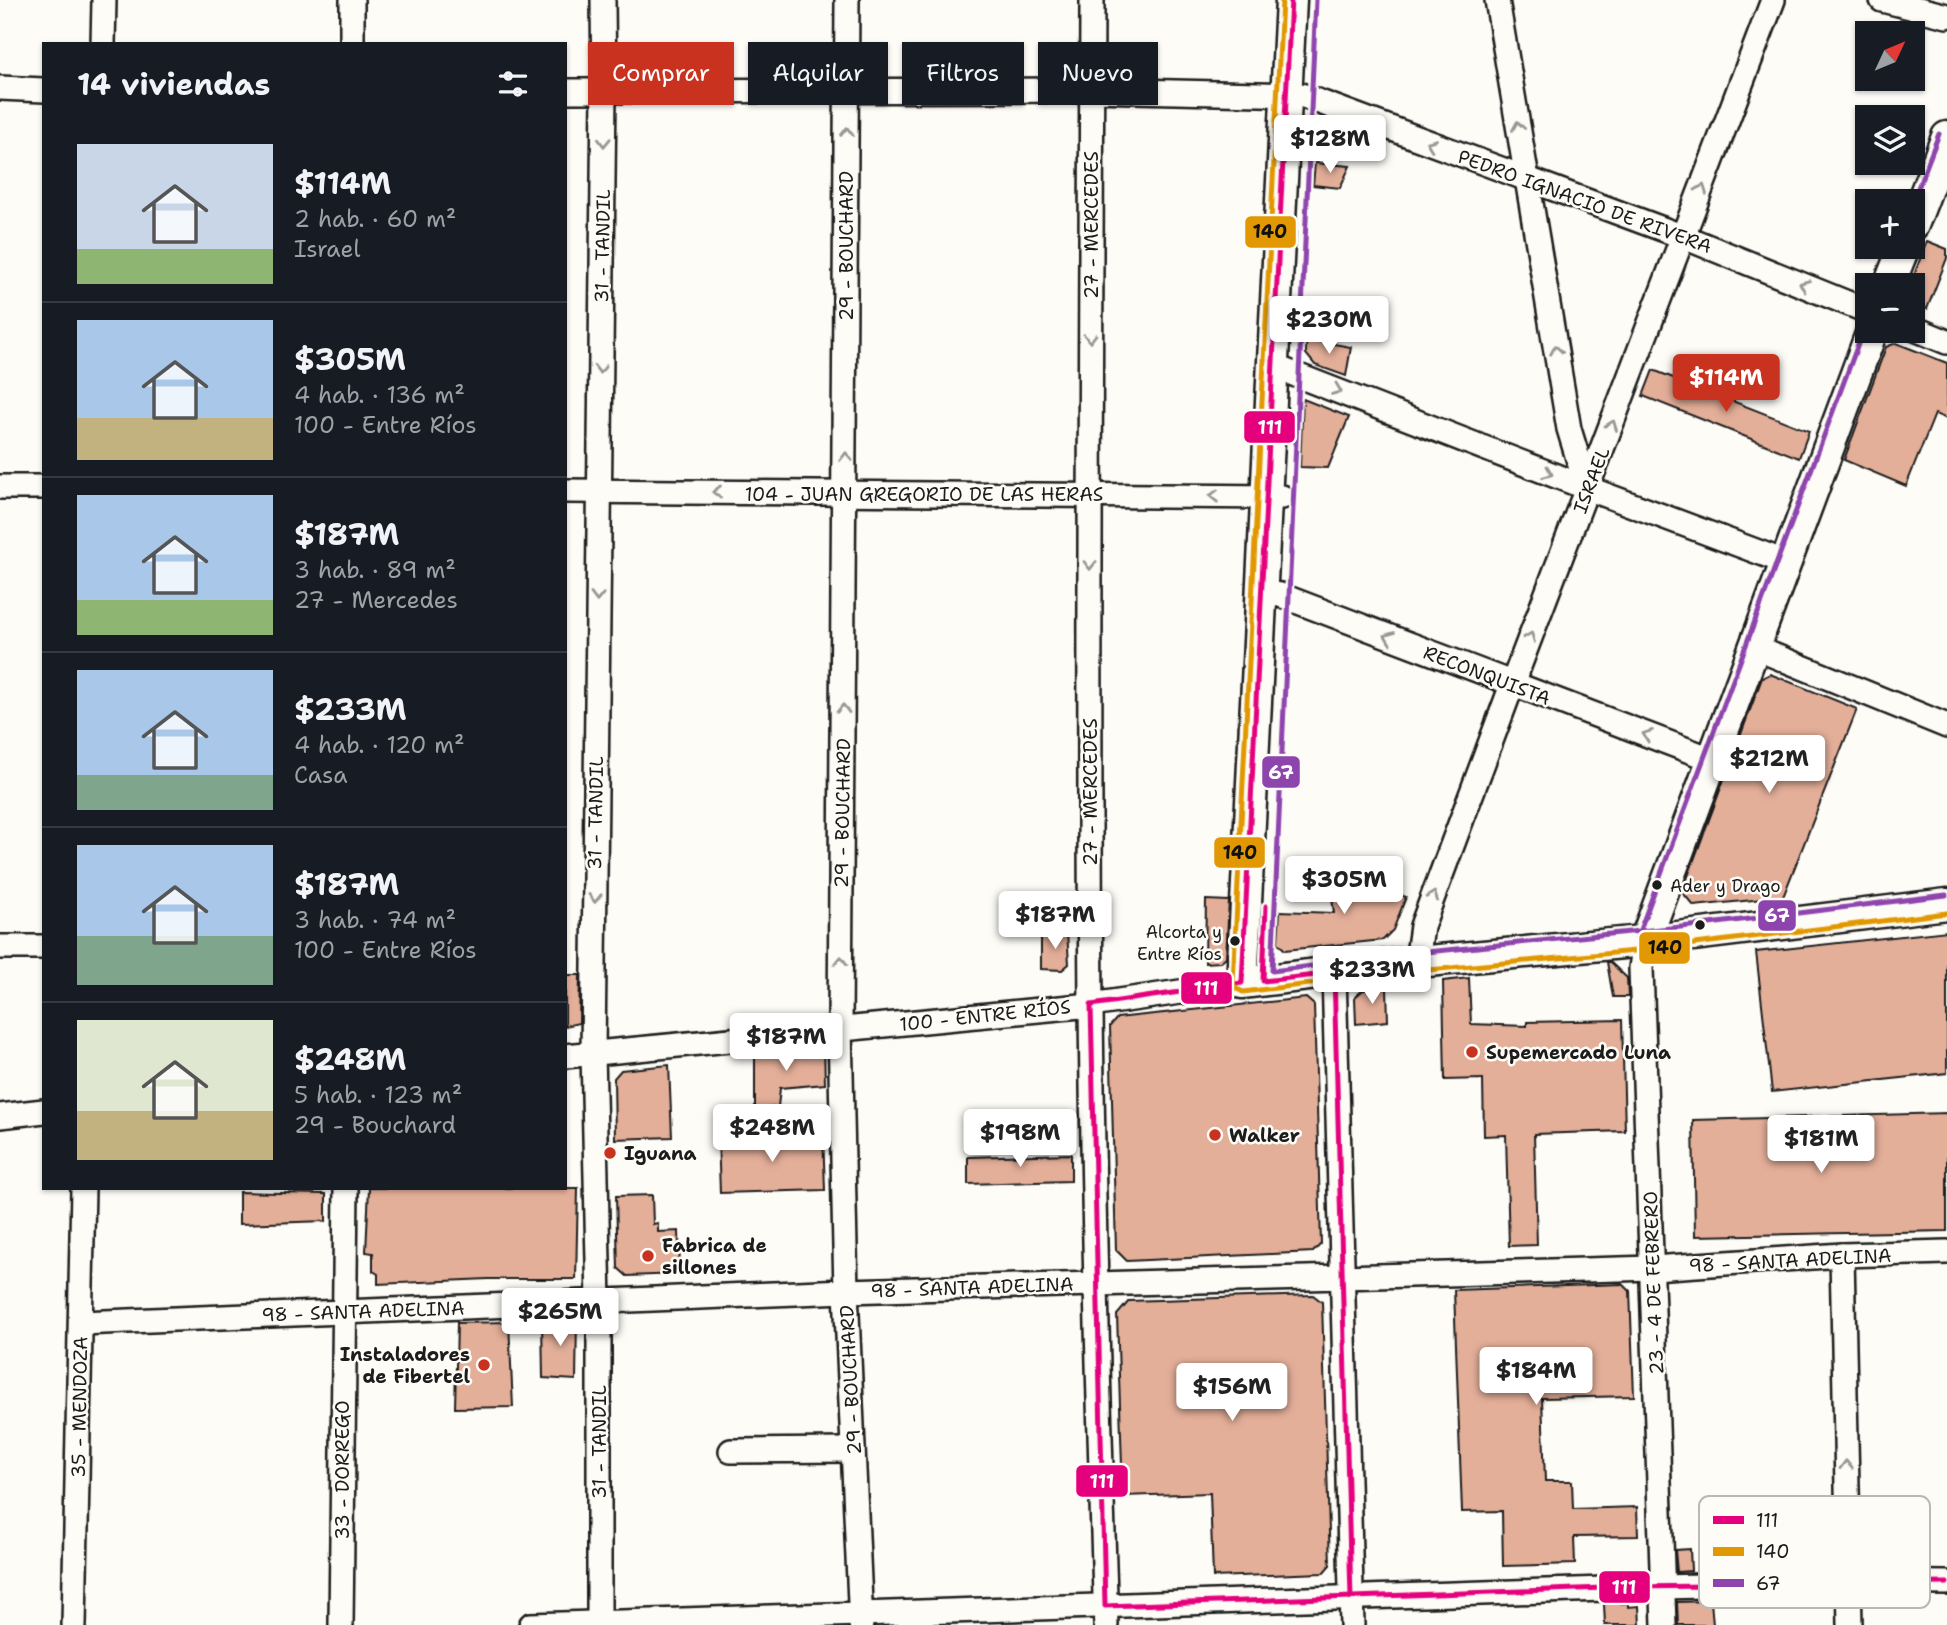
<!DOCTYPE html>
<html lang="es">
<meta charset="utf-8">
<style>
body{margin:0;font-family:"Shantell Sans",sans-serif;background:#20242c;color:#f1f3f6;height:100vh;display:flex;flex-direction:column;font-size:26px;white-space:nowrap}
*{box-sizing:border-box;margin:0}
p{font-size:23px;color:#9ea1a6}
.icon{flex:none;width:38px;height:38px;fill:none;stroke:currentColor;stroke-width:2;stroke-linecap:round;stroke-linejoin:round}
.map{position:relative;flex:1;overflow:hidden}
.panel{position:absolute;left:42px;top:42px;width:525px;height:1148px;display:flex;flex-direction:column;background:#171b24;border-radius:0px;box-shadow:0 2px 5px #0004}
.panel>*{flex:none}
.guide{position:absolute;left:588px;top:42px;width:665px;height:63px;display:flex;gap:14px}
.needle{width:46px;rotate:46deg}
.tools{position:absolute;left:1855px;top:21px;display:grid;gap:14px}
.tools a{display:grid;place-items:center;width:70px;height:70px;border-radius:0px;background:#171b24;box-shadow:0 2px 5px #0004;font-size:35px}
.price{position:absolute;translate:-50% -60px;padding:0 16px;border-radius:7px;background:#fff;color:#222;font-size:23px;line-height:46px;filter:drop-shadow(0 2px 4px #0008)}
.price::after{content:'';position:absolute;left:50%;top:42px;width:21px;height:16px;margin-left:-10px;background:inherit;clip-path:polygon(0 0,100% 0,50% 100%)}
.price.on{background:#c8321e;color:#fff}
ul{padding:0;list-style:none}
li{display:flex;align-items:center;gap:21px;height:175px;padding:0 35px}
li+li{border-top:2px solid #363941}
li span{display:grid;place-items:center;flex:none;width:196px;height:140px;border-radius:0px;color:#555}
li>.icon{margin-inline-start:auto}
span .icon{width:84px;height:84px;fill:#fffc;stroke-width:1}
li b{font-size:30px}
h2{display:flex;justify-content:space-between;align-items:center;height:84px;padding:0 35px;font-size:30px}
.pill{padding:0 24px;border-radius:0px;background:#171b24;box-shadow:0 2px 5px #0004;font-size:24px;line-height:63px}
.pill.on{background:#c8321e;color:#fff}
.map>svg:first-child{display:block}
.building{fill:#e4af99;stroke:#1c1c1c;stroke-width:2}
.lines{fill:none;stroke-linecap:round;stroke-linejoin:round}
.minor-casing{stroke:#1c1c1c;stroke-width:28}
.major-casing{stroke:#1c1c1c;stroke-width:35}
.minor{stroke:#fdfcf7;stroke-width:23}
.major{stroke:#fdfcf7;stroke-width:30}
.bus-1-casing{stroke:#fdfcf7;stroke-width:10}
.bus-2-casing{stroke:#fdfcf7;stroke-width:10}
.bus-3-casing{stroke:#fdfcf7;stroke-width:10}
.bus-1{stroke:#e5007d;stroke-width:5}
.bus-2{stroke:#e19803;stroke-width:5}
.bus-3{stroke:#8e44ad;stroke-width:5}
.oneway{stroke:#989794}
.bus-dot{fill:#1c1c1c;stroke:#fdfcf7;stroke-width:2.5}
.poi-dot{fill:#c8321e;stroke:#fdfcf7;stroke-width:2.5}
.labels{text-anchor:middle;stroke-width:5;stroke-linejoin:round;paint-order:stroke}
.bus-label{font-size:17px;fill:#1c1c1c;stroke:#fdfcf7;text-anchor:start}
.street-label{font-size:19px;fill:#1c1c1c;stroke:#fdfcf7}
.poi-label{font-size:19px;font-weight:bold;fill:#1c1c1c;stroke:#fdfcf7;text-anchor:start}
.key{fill:#fdfcf7;stroke:#bab9b5;stroke-width:2}
.key-label{font-size:19px;fill:#1c1c1c}
.line-badge{stroke:#fdfcf7;stroke-width:2.5}
.badge-label{font-size:19px;text-anchor:middle;font-weight:bold;fill:#fff}
.pale-badge-label{font-size:19px;text-anchor:middle;font-weight:bold;fill:#111}
</style>
<div class="map">
<svg width="1947" height="1625" viewBox="0 0 1947 1625">
<rect width="100%" height="100%" fill="#fdfcf7"/>
<filter id="ink" filterUnits="userSpaceOnUse"><feTurbulence type="fractalNoise" baseFrequency=".0143" numOctaves="2"/><feDisplacementMap in="SourceGraphic" scale="14" xChannelSelector="R" yChannelSelector="G"/><feConvolveMatrix kernelMatrix="1 2 1 2 8 2 1 2 1" color-interpolation-filters="sRGB"/></filter>
<g filter="url(#ink)">
<g class="building">
<polygon points="1315,163 1350,166 1340,188 1313,185"/>
<polygon points="1927,241 1947,249 1947,258 1927,309 1913,303 1913,278"/>
<polygon points="1306,339 1351,347 1346,376 1315,365 1306,354"/>
<polygon points="1896,343 1947,363 1947,419 1935,414 1906,486 1844,460 1886,347"/>
<polygon points="1653,370 1809,431 1799,458 1643,396"/>
<polygon points="1303,399 1349,417 1328,468 1300,467"/>
<polygon points="1770,674 1857,709 1783,897 1694,906 1682,892 1762,678"/>
<polygon points="1329,873 1347,873 1406,897 1393,930 1383,940 1285,950 1278,943 1280,911 1334,913"/>
<polygon points="1206,900 1229,901 1226,957 1220,962 1205,963"/>
<polygon points="1067,931 1069,964 1062,970 1041,969 1041,933"/>
<polygon points="1947,931 1947,1073 1772,1092 1756,952"/>
<polygon points="1607,962 1610,962 1627,978 1628,997 1613,997"/>
<polygon points="565,975 580,975 579,1023 565,1026"/>
<polygon points="1469,978 1471,1024 1527,1026 1527,1022 1622,1020 1625,1131 1534,1134 1537,1245 1509,1246 1506,1135 1484,1136 1483,1079 1445,1080 1443,981"/>
<polygon points="1387,988 1388,1021 1356,1024 1355,997 1363,990"/>
<polygon points="1306,998 1314,1005 1321,1244 1313,1252 1127,1261 1116,1250 1110,1026 1117,1018"/>
<polygon points="824,1046 825,1084 780,1088 778,1107 755,1109 755,1052"/>
<polygon points="669,1065 672,1137 615,1139 614,1078 621,1070"/>
<polygon points="1947,1113 1947,1231 1695,1236 1693,1120"/>
<polygon points="823,1134 825,1190 720,1193 718,1137"/>
<polygon points="1071,1154 1071,1181 968,1184 968,1157"/>
<polygon points="369,1188 578,1188 576,1279 488,1279 378,1284 378,1274 373,1271 373,1253 366,1252"/>
<polygon points="239,1192 326,1194 326,1221 239,1224"/>
<polygon points="652,1195 653,1224 658,1223 658,1232 679,1231 680,1274 627,1276 618,1268 616,1196"/>
<polygon points="1623,1284 1630,1291 1634,1396 1542,1398 1545,1481 1572,1481 1573,1509 1637,1507 1638,1536 1574,1537 1575,1564 1503,1566 1502,1511 1462,1512 1454,1290"/>
<polygon points="1313,1295 1322,1302 1330,1565 1323,1573 1213,1577 1210,1493 1123,1496 1117,1315 1129,1301"/>
<polygon points="577,1317 576,1380 543,1378 542,1318"/>
<polygon points="509,1322 513,1407 455,1408 457,1323"/>
<polygon points="1690,1549 1691,1571 1677,1572 1675,1550"/>
<polygon points="1711,1601 1713,1625 1678,1625 1677,1602"/>
<polygon points="1628,1603 1628,1607 1639,1606 1640,1625 1605,1625 1604,1604"/>
</g>
<g class="lines">
<defs>
<g id="minor">
<polyline points="847,0 840,1029 846,1291 861,1625"/>
<path d="M1092,0C1091,335 1088,670 1091,1005C1093,1211 1099,1418 1106,1625"/>
<polyline points="1497,0 1569,429 1587,488"/>
<polyline points="1882,0 1947,16"/>
<polyline points="103,44 104,0"/>
<polyline points="352,44 352,0"/>
<polyline points="0,88 44,90"/>
<polyline points="565,91 1092,90 1301,95 1684,237 1867,311"/>
<polyline points="1913,328 1947,342"/>
<polyline points="1273,366 1587,488 1785,562"/>
<polyline points="0,487 44,487"/>
<polyline points="565,491 1282,497"/>
<polyline points="1262,593 1280,595 1711,759"/>
<polyline points="1753,647 1947,726"/>
<polyline points="1645,941 1641,968 1664,1625"/>
<polyline points="0,947 44,947"/>
<polyline points="1417,962 1422,926 1512,685 1773,0"/>
<polyline points="1334,973 1352,1625"/>
<polyline points="565,1056 1091,1005 1242,983"/>
<polyline points="0,1116 44,1111"/>
<polyline points="1842,1255 1850,1625"/>
<polyline points="81,1323 846,1291 1653,1268 1842,1255 1947,1252"/>
<polyline points="731,1451 853,1450"/>
<polyline points="74,1625 83,1188"/>
<polyline points="341,1625 346,1188"/>
<polyline points="531,1625 1663,1587 1849,1582 1947,1583"/>
<polyline points="599,1625 599,1302 593,1053 604,92 603,0"/>
</g>
<g id="major">
<polyline points="1291,0 1242,983 1417,962 1645,941 1947,904"/>
<polyline points="1913,225 1947,137"/>
<polyline points="1889,285 1904,247"/>
<polyline points="1645,941 1872,331"/>
</g>
</defs>
<use href="#minor" class="minor-casing"/>
<use href="#major" class="major-casing"/>
<use href="#minor" class="minor"/>
<use href="#major" class="major"/>
<defs>
<g id="bus-1">
<polyline points="1291,0 1242,983 1091,1005 1105,1606 1631,1587 1947,1583"/>
<polyline points="1266,906 1263,981 1334,973 1351,1598"/>
</g>
<polyline id="bus-2" points="1282,0 1233,983 1235,988 1243,992 1418,971 1646,950 1947,913"/>
<g id="bus-3">
<polyline points="1316,0 1272,971 1416,953 1701,925 1946,895"/>
<polyline points="1913,201 1939,134"/>
<polyline points="1637,938 1864,328"/>
</g>
</defs>
<use href="#bus-1" class="bus-1-casing"/>
<use href="#bus-2" class="bus-2-casing"/>
<use href="#bus-3" class="bus-3-casing"/>
<use href="#bus-1" class="bus-1"/>
<use href="#bus-2" class="bus-2"/>
<use href="#bus-3" class="bus-3"/>
</g>
<defs><path id="oneway-chevron" d="M-2-3.5L2.5 0L-2 3.5" fill="none" stroke-width="1.6" stroke-linecap="round" stroke-linejoin="round" transform="scale(1.75)"/></defs>
<g class="oneway">
<use href="#oneway-chevron" transform="translate(1518 126) rotate(-99)"/>
<use href="#oneway-chevron" transform="translate(847 132) rotate(-90)"/>
<use href="#oneway-chevron" transform="translate(604 142) rotate(91)"/>
<use href="#oneway-chevron" transform="translate(1431 144) rotate(-159)"/>
<use href="#oneway-chevron" transform="translate(1702 189) rotate(-69)"/>
<use href="#oneway-chevron" transform="translate(1804 285) rotate(-158)"/>
<use href="#oneway-chevron" transform="translate(1090 338) rotate(90)"/>
<use href="#oneway-chevron" transform="translate(1556 350) rotate(-100)"/>
<use href="#oneway-chevron" transform="translate(600 369) rotate(91)"/>
<use href="#oneway-chevron" transform="translate(1337 390) rotate(21)"/>
<use href="#oneway-chevron" transform="translate(1612 425) rotate(-69)"/>
<use href="#oneway-chevron" transform="translate(846 457) rotate(-90)"/>
<use href="#oneway-chevron" transform="translate(1548 473) rotate(21)"/>
<use href="#oneway-chevron" transform="translate(717 492) rotate(-180)"/>
<use href="#oneway-chevron" transform="translate(1214 496) rotate(-179)"/>
<use href="#oneway-chevron" transform="translate(1090 565) rotate(90)"/>
<use href="#oneway-chevron" transform="translate(597 597) rotate(91)"/>
<use href="#oneway-chevron" transform="translate(1389 637) rotate(-159)"/>
<use href="#oneway-chevron" transform="translate(1530 637) rotate(-69)"/>
<use href="#oneway-chevron" transform="translate(843 709) rotate(-89)"/>
<use href="#oneway-chevron" transform="translate(1647 735) rotate(-160)"/>
<use href="#oneway-chevron" transform="translate(1433 896) rotate(-70)"/>
<use href="#oneway-chevron" transform="translate(595 898) rotate(91)"/>
<use href="#oneway-chevron" transform="translate(841 961) rotate(-89)"/>
<use href="#oneway-chevron" transform="translate(1846 1465) rotate(-91)"/>
</g>
</g>
<g class="bus-dot">
<circle cx="1657" cy="885" r="6"/>
<circle cx="1700" cy="925" r="6"/>
<circle cx="1235" cy="941" r="6"/>
</g>
<g class="poi-dot">
<circle cx="1472" cy="1052" r="7"/>
<circle cx="1215" cy="1135" r="7"/>
<circle cx="610" cy="1153" r="7"/>
<circle cx="648" cy="1256" r="7"/>
<circle cx="484" cy="1365" r="7"/>
</g>
<g class="labels">
<g class="bus-label">
<text x="1670" y="892">Ader y Drago</text>
<text x="1222" y="938" text-anchor="end">Alcorta y<tspan x="1222" dy="22">Entre Ríos</tspan></text>
</g>
<g class="street-label">
<text transform="translate(1585 201) rotate(20)" y="7">PEDRO IGNACIO DE RIVERA</text>
<text transform="translate(1091 225) rotate(-90)" y="7">27 - MERCEDES</text>
<text transform="translate(602 246) rotate(-89)" y="7">31 - TANDIL</text>
<text transform="translate(846 246) rotate(-90)" y="7">29 - BOUCHARD</text>
<text transform="translate(1591 480) rotate(-69)" y="7">ISRAEL</text>
<text x="924" y="501">104 - JUAN GREGORIO DE LAS HERAS</text>
<text transform="translate(1487 675) rotate(21)" y="7">RECONQUISTA</text>
<text transform="translate(1090 792) rotate(-90)" y="7">27 - MERCEDES</text>
<text transform="translate(595 813) rotate(-89)" y="7">31 - TANDIL</text>
<text transform="translate(842 813) rotate(-89)" y="7">29 - BOUCHARD</text>
<text transform="translate(985 1015) rotate(-6)" y="7">100 - ENTRE RÍOS</text>
<text transform="translate(1790 1260) rotate(-3)" y="7">98 - SANTA ADELINA</text>
<text transform="translate(1653 1283) rotate(-92)" y="7">23 - 4 DE FEBRERO</text>
<text transform="translate(972 1287) rotate(-2)" y="7">98 - SANTA ADELINA</text>
<text transform="translate(363 1311) rotate(-2)" y="7">98 - SANTA ADELINA</text>
<text transform="translate(850 1380) rotate(-93)" y="7">29 - BOUCHARD</text>
<text transform="translate(79 1407) rotate(-89)" y="7">35 - MENDOZA</text>
<text transform="translate(599 1442) rotate(-90)" y="7">31 - TANDIL</text>
<text transform="translate(342 1470) rotate(-90)" y="7">33 - DORREGO</text>
</g>
<g class="poi-label">
<text x="1486" y="1059">Supemercado Luna</text>
<text x="1229" y="1142">Walker</text>
<text x="624" y="1160">Iguana</text>
<text x="662" y="1252">Fabrica de<tspan x="662" dy="22">sillones</tspan></text>
<text x="470" y="1361" text-anchor="end">Instaladores<tspan x="470" dy="22">de Fibertel</tspan></text>
</g>
</g>
<rect x="1699" y="1496" width="231" height="112" rx="10" class="key"/>
<rect x="1713" y="1516" width="31" height="8" fill="#e5007d"/>
<rect x="1713" y="1547" width="31" height="9" fill="#e19803"/>
<rect x="1713" y="1579" width="31" height="8" fill="#8e44ad"/>
<g class="key-label">
<text x="1756" y="1527">111</text>
<text x="1756" y="1558">140</text>
<text x="1756" y="1590">67</text>
</g>
<g class="line-badge">
<rect x="1244" y="215" width="53" height="34" rx="7" fill="#e19803"/>
<rect x="1243" y="410" width="53" height="34" rx="7" fill="#e5007d"/>
<rect x="1261" y="755" width="40" height="34" rx="7" fill="#8e44ad"/>
<rect x="1213" y="836" width="53" height="33" rx="7" fill="#e19803"/>
<rect x="1757" y="899" width="40" height="33" rx="7" fill="#8e44ad"/>
<rect x="1638" y="931" width="53" height="34" rx="7" fill="#e19803"/>
<rect x="1180" y="971" width="53" height="34" rx="7" fill="#e5007d"/>
<rect x="1075" y="1464" width="54" height="34" rx="7" fill="#e5007d"/>
<rect x="1598" y="1570" width="53" height="34" rx="7" fill="#e5007d"/>
</g>
<g class="badge-label">
<text x="1270" y="434">111</text>
<text x="1281" y="779">67</text>
<text x="1777" y="922">67</text>
<text x="1206" y="995">111</text>
<text x="1102" y="1488">111</text>
<text x="1624" y="1594">111</text>
</g>
<g class="pale-badge-label">
<text x="1270" y="238">140</text>
<text x="1240" y="859">140</text>
<text x="1665" y="954">140</text>
</g>
</svg>
<div class="tools">
<a><svg class="needle" viewBox="-14 -14 28 28"><path d="M0-13l5 13h-10z" fill="#e53935"/><path d="M0 13l5-13h-10z" fill="#9ea1a6"/></svg></a>
<a><svg class="icon" aria-label="layers" viewBox="0 0 24 24"><path d="M12 4l9 5-9 5-9-5zM3 14l9 5 9-5"/></svg></a>
<a>+</a>
<a>−</a>
</div>
<b class="price" style="left:1330px;top:175px">$128M</b>
<b class="price" style="left:1329px;top:356px">$230M</b>
<b class="price on" style="left:1726px;top:414px">$114M</b>
<b class="price" style="left:1769px;top:795px">$212M</b>
<b class="price" style="left:1344px;top:916px">$305M</b>
<b class="price" style="left:1055px;top:951px">$187M</b>
<b class="price" style="left:1372px;top:1006px">$233M</b>
<b class="price" style="left:786px;top:1073px">$187M</b>
<b class="price" style="left:772px;top:1164px">$248M</b>
<b class="price" style="left:1020px;top:1169px">$198M</b>
<b class="price" style="left:1821px;top:1175px">$181M</b>
<b class="price" style="left:560px;top:1348px">$265M</b>
<b class="price" style="left:1536px;top:1407px">$184M</b>
<b class="price" style="left:1232px;top:1423px">$156M</b>
<div class="guide">
<a class="pill on">Comprar</a>
<a class="pill">Alquilar</a>
<a class="pill">Filtros</a>
<a class="pill">Nuevo</a>
</div>
<section class="panel">
<h2>14 viviendas<svg class="icon" aria-label="filters" viewBox="0 0 24 24"><path d="M4 7h16M4 17h16"/><circle cx="9" cy="7" r="2"/><circle cx="15" cy="17" r="2"/></svg></h2>
<ul>
<li><span style="background:linear-gradient(#c9d6e8 75%,#8fb573 0)"><svg class="icon" aria-label="home" viewBox="0 0 24 24"><path d="M3 11l9-7 9 7M6 9v11h12V9"/></svg></span><div><b>$114M</b><p>2 hab. · 60 m²</p><p>Israel</p></div></li>
<li><span style="background:linear-gradient(#a9c7e8 70%,#c2b280 0)"><svg class="icon" aria-label="home" viewBox="0 0 24 24"><path d="M3 11l9-7 9 7M6 9v11h12V9"/></svg></span><div><b>$305M</b><p>4 hab. · 136 m²</p><p>100 - Entre Ríos</p></div></li>
<li><span style="background:linear-gradient(#a9c7e8 75%,#8fb573 0)"><svg class="icon" aria-label="home" viewBox="0 0 24 24"><path d="M3 11l9-7 9 7M6 9v11h12V9"/></svg></span><div><b>$187M</b><p>3 hab. · 89 m²</p><p>27 - Mercedes</p></div></li>
<li><span style="background:linear-gradient(#a9c7e8 75%,#7fa58c 0)"><svg class="icon" aria-label="home" viewBox="0 0 24 24"><path d="M3 11l9-7 9 7M6 9v11h12V9"/></svg></span><div><b>$233M</b><p>4 hab. · 120 m²</p><p>Casa</p></div></li>
<li><span style="background:linear-gradient(#a9c7e8 65%,#7fa58c 0)"><svg class="icon" aria-label="home" viewBox="0 0 24 24"><path d="M3 11l9-7 9 7M6 9v11h12V9"/></svg></span><div><b>$187M</b><p>3 hab. · 74 m²</p><p>100 - Entre Ríos</p></div></li>
<li><span style="background:linear-gradient(#dfe7d0 65%,#c2b280 0)"><svg class="icon" aria-label="home" viewBox="0 0 24 24"><path d="M3 11l9-7 9 7M6 9v11h12V9"/></svg></span><div><b>$248M</b><p>5 hab. · 123 m²</p><p>29 - Bouchard</p></div></li>
</ul>
</section>
</div>
